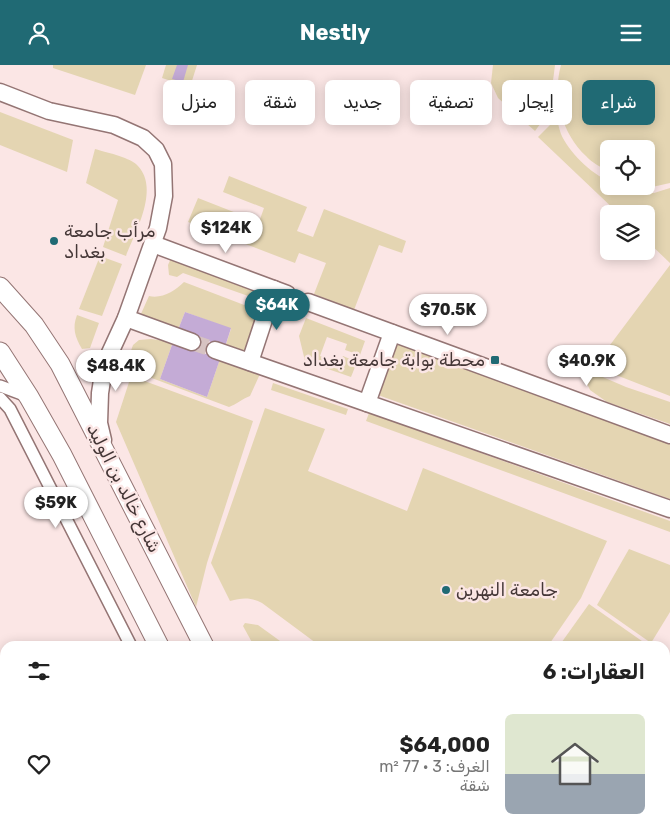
<!DOCTYPE html>
<html lang="ar">
<meta charset="utf-8">
<style>
body{margin:0;font-family:Rubik,"Noto Naskh Arabic",sans-serif;background:#f2f2f2;color:#222;direction:rtl;height:100vh;display:flex;flex-direction:column;font-size:19px;white-space:nowrap}
*{box-sizing:border-box;margin:0}
p{font-size:16px;color:#767676}
.icon{flex:none;width:28px;height:28px;fill:none;stroke:currentColor;stroke-width:2;stroke-linecap:round;stroke-linejoin:round}
.map{position:relative;flex:1;overflow:hidden;direction:ltr}
.details{position:absolute;left:0px;top:576px;width:670px;height:196px;display:flex;flex-direction:column;background:#fff;border-radius:15px 15px 0 0;box-shadow:0 2px 12px #0003;direction:rtl}
.details>*{flex:none}
.hud{position:absolute;left:15px;top:15px;width:640px;height:45px;direction:rtl;display:flex;gap:10px}
.tools{position:absolute;left:600px;top:75px;display:grid;gap:10px}
.tools a{display:grid;place-items:center;width:55px;height:55px;border-radius:8px;background:#fff;box-shadow:0 2px 12px #0003;font-size:25px}
.price{position:absolute;translate:-50% -42px;padding:0 11px;border-radius:18px;background:#fff;color:#222;font-size:16px;line-height:32px;filter:drop-shadow(0 1px 2px #0008)}
.price::after{content:'';position:absolute;left:50%;top:30px;width:15px;height:11px;margin-left:-8px;background:inherit;clip-path:polygon(0 0,100% 0,50% 100%)}
.price.active{background:#206a74;color:#fff}
ul{padding:0;list-style:none}
li{display:flex;align-items:center;gap:15px;height:125px;padding:0 25px}
li+li{border-top:1px solid #e0e0e0}
li span{display:grid;place-items:center;flex:none;width:140px;height:100px;border-radius:8px;color:#555}
li>.icon{margin-inline-start:auto}
span .icon{width:60px;height:60px;fill:#fffc;stroke-width:1}
li b{font-size:21px}
h2{display:flex;justify-content:space-between;align-items:center;height:60px;padding:0 25px;font-size:21px}
.chip{padding:0 18px;border-radius:8px;background:#fff;box-shadow:0 2px 12px #0003;font-size:18px;line-height:45px}
.chip.active{background:#206a74;color:#fff}
header{display:flex;justify-content:space-between;align-items:center;height:65px;padding:0 25px;background:#206a74;color:#fff;font-size:22px;font-weight:700}
.map>svg:first-child{display:block}
.green{fill:#e4d5b2}
.water{fill:#c4abd6}
.lines{fill:none;stroke-linecap:round;stroke-linejoin:round}
.secondary-tunnel{stroke:#d7c3c2;stroke-width:16;stroke-dasharray:16 8;stroke-linecap:butt}
.street-casing{stroke:#947574;stroke-width:14}
.secondary-casing{stroke:#947574;stroke-width:19}
.primary-casing{stroke:#947574;stroke-width:21}
.street{stroke:#fff;stroke-width:11}
.secondary{stroke:#fff;stroke-width:16}
.primary{stroke:#fff;stroke-width:19}
.poi-dot{fill:#206a74;stroke:#fbe6e5;stroke-width:2}
.labels{text-anchor:middle;stroke-width:5;stroke-linejoin:round;paint-order:stroke}
.poi-label{font-size:18px;fill:#453737;stroke:#fbe6e5;text-anchor:start}
.street-label{font-size:18px;fill:#453737;stroke:#fbe6e5}
</style>
<header><svg class="icon" aria-label="menu" viewBox="0 0 24 24"><path d="M4 6h16M4 12h16M4 18h16"/></svg>Nestly<svg class="icon" aria-label="person" viewBox="0 0 24 24"><circle cx="12" cy="8" r="4"/><path d="M4 21q1-7 8-7t8 7"/></svg></header>
<div class="map">
<svg width="670" height="772" viewBox="0 0 670 772">
<rect width="100%" height="100%" fill="#fbe6e5"/>
<g class="green">
<polygon points="53,0 146,0 135,30 53,3"/>
<polygon points="166,0 197,0 190,22 162,13"/>
<polygon points="493,0 555,0 549,47 535,66 498,33 491,18"/>
<path d="M561,0H670V118L652,122L646,120V84H609V107C601,102 592,98 586,91C562,69 552,31 561,0Z"/>
<polygon points="0,47 73,75 67,107 0,80"/>
<path d="M557,53C558,58 559,64 561,69C568,86 591,109 609,116V121H623L632,125L654,128L670,123V198L646,175V149H619L538,72Z"/>
<path d="M95,84C105,87 128,92 136,99C161,122 136,165 126,191L103,182L118,135L86,118Z"/>
<polygon points="229,111 307,142 297,166 313,172 324,144 406,176 402,188 379,180 354,245 314,229 326,198 299,188 295,198 188,157 198,133 259,157 264,143 223,127"/>
<polygon points="100,191 122,199 102,251 79,244"/>
<polygon points="172,191 265,228 262,236 183,208 177,212 169,210 168,200"/>
<polygon points="670,200 670,331 598,303 598,296"/>
<path d="M184,217L260,246L244,288L225,282L231,264L185,247L178,265L140,251L149,231C162,234 175,226 184,217Z"/>
<path d="M77,250L99,258L90,283L82,284C75,272 72,263 77,250Z"/>
<polygon points="306,253 365,276 360,290 345,285 347,279 327,272 320,291 340,298 343,291 357,297 351,312 305,296 299,271"/>
<path d="M151,274L173,277L160,314L207,332L220,294L260,309L250,331C242,334 237,339 229,342L125,303L133,280L139,275Z"/>
<polygon points="397,276 670,376 670,434 375,329"/>
<polygon points="593,290 598,310 626,322 670,337 670,359 607,337 590,325 581,306 586,296"/>
<polygon points="131,311 253,356 207,498 196,542 116,357"/>
<polygon points="273,318 348,344 346,350 271,325"/>
<path d="M265,343L325,364L308,406L407,446L423,403L607,476L581,533L548,581H320L262,538C250,532 242,533 230,536L211,498Z"/>
<polygon points="369,348 670,456 670,467 366,356"/>
<polygon points="629,484 670,500 670,547 651,578 597,540"/>
<polygon points="589,539 649,581 559,581"/>
<polygon points="245,558 258,560 287,581 254,581 243,561"/>
<polygon points="665,593 670,597 670,772 410,772 413,768 665,768"/>
<polygon points="350,768 387,768 386,772 353,772"/>
</g>
<g class="water">
<polygon points="177,0 188,0 183,17 172,14"/>
<polygon points="185,247 231,263 225,282 178,265"/>
<polygon points="173,277 220,294 207,332 160,314"/>
</g>
<g class="lines">
<polyline class="secondary-tunnel" points="192,277 215,285"/>
<defs>
<g id="street">
<polyline points="0,321 27,331"/>
<polyline points="0,333 10,344 131,581"/>
<polyline points="0,601 5,601"/>
<polyline points="227,768 229,772"/>
</g>
<g id="secondary">
<polyline points="0,27 49,46 114,60 143,73 156,85 163,99 164,131 158,163 126,253 109,290 103,309 100,328 99,358 103,375"/>
<polyline points="153,179 287,229"/>
<polyline points="308,237 670,370"/>
<polyline points="126,253 192,277"/>
<polyline points="215,285 670,444"/>
<polyline points="250,297 274,224"/>
<polyline points="367,338 392,268"/>
</g>
<g id="primary">
<polyline points="0,222 34,260 60,299 204,581"/>
<polyline points="0,287 29,332 62,390 159,581"/>
<polyline points="257,768 259,772"/>
<polyline points="298,768 301,772"/>
</g>
</defs>
<use href="#street" class="street-casing"/>
<use href="#secondary" class="secondary-casing"/>
<use href="#primary" class="primary-casing"/>
<use href="#street" class="street"/>
<use href="#secondary" class="secondary"/>
<use href="#primary" class="primary"/>
</g>
<g class="poi-dot">
<circle cx="54" cy="176" r="5"/>
<rect x="490" y="290" width="10" height="10" rx="2.5"/>
<circle cx="446" cy="525" r="5"/>
</g>
<g class="labels">
<g class="poi-label">
<text x="64" y="172">مرأب جامعة<tspan x="64" dy="21">بغداد</tspan></text>
<text x="485" y="301" text-anchor="end">محطة بوابة جامعة بغداد</text>
<text x="456" y="531">جامعة النهرين</text>
</g>
<g class="street-label">
<text transform="translate(124 423) rotate(63)" y="6">شارع خالد بن الوليد</text>
</g>
</g>
</svg>
<div class="tools">
<a><svg class="icon" aria-label="locate" viewBox="0 0 24 24"><circle cx="12" cy="12" r="6"/><path d="M12 2v4M12 18v4M2 12h4M18 12h4"/></svg></a>
<a><svg class="icon" aria-label="layers" viewBox="0 0 24 24"><path d="M12 4l9 5-9 5-9-5zM3 14l9 5 9-5"/></svg></a>
</div>
<b class="price" style="left:226px;top:189px">$124K</b>
<b class="price active" style="left:277px;top:266px">$64K</b>
<b class="price" style="left:448px;top:271px">$70.5K</b>
<b class="price" style="left:587px;top:322px">$40.9K</b>
<b class="price" style="left:116px;top:327px">$48.4K</b>
<b class="price" style="left:56px;top:464px">$59K</b>
<div class="hud">
<a class="chip active">شراء</a>
<a class="chip">إيجار</a>
<a class="chip">تصفية</a>
<a class="chip">جديد</a>
<a class="chip">شقة</a>
<a class="chip">منزل</a>
</div>
<section class="details">
<h2>العقارات: 6<svg class="icon" aria-label="filters" viewBox="0 0 24 24"><path d="M4 7h16M4 17h16"/><circle cx="9" cy="7" r="2"/><circle cx="15" cy="17" r="2"/></svg></h2>
<ul>
<li><span style="background:linear-gradient(#dfe7d0 60%,#9aa5b1 0)"><svg class="icon" aria-label="home" viewBox="0 0 24 24"><path d="M3 11l9-7 9 7M6 9v11h12V9"/></svg></span><div><b>$64,000</b><p>الغرف: 3 · 77 m²</p><p>شقة</p></div><svg class="icon" aria-label="heart" viewBox="0 0 24 24"><path d="M12 20l-8-8c-3-5 5-10 8-4 3-6 11-1 8 4z"/></svg></li>
</ul>
</section>
</div>
